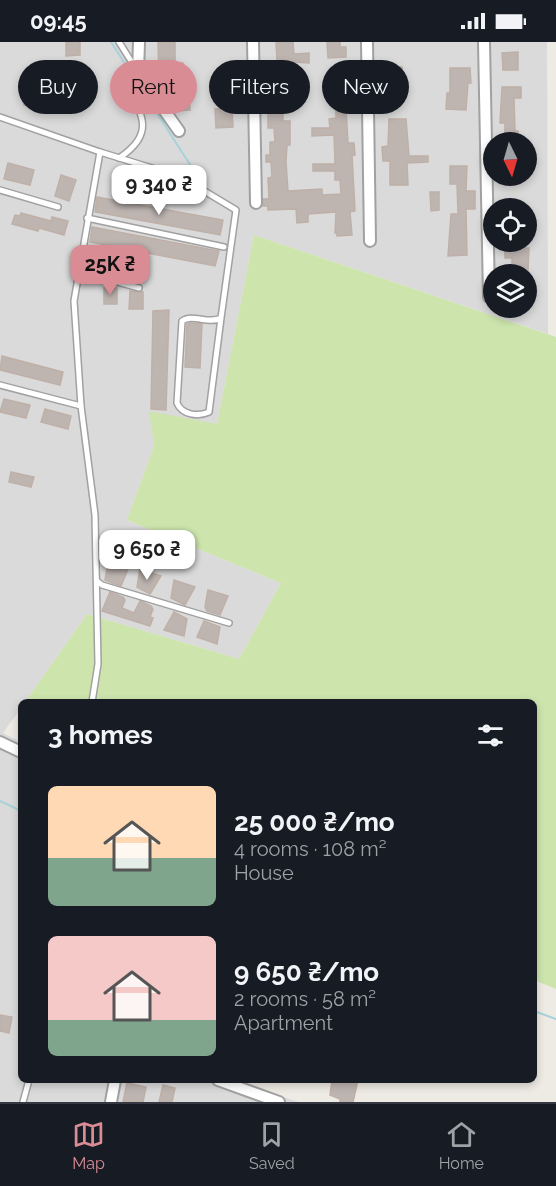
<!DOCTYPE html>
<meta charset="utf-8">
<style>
body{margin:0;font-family:Raleway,sans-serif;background:#20242c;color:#f1f3f6;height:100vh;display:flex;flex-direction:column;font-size:22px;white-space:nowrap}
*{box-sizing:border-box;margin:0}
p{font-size:20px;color:#9ea1a6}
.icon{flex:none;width:33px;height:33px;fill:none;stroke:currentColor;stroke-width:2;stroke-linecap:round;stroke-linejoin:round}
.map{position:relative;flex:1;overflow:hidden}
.side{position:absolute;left:18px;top:657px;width:519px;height:384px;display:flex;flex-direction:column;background:#171b24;border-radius:9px;box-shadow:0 3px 9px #0003}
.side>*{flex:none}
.guide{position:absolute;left:18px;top:18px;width:520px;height:54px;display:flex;gap:12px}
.needle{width:39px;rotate:175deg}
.tools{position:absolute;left:483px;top:90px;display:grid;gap:12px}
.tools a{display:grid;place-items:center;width:54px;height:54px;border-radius:50%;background:#171b24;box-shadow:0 3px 9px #0003;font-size:30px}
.price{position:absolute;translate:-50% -51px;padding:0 14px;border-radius:12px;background:#fff;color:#222;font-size:20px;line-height:39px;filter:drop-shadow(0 2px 3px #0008)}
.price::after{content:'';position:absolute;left:50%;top:36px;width:18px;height:14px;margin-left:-9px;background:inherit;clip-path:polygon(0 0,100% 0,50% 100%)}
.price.on{background:#da8c94;color:#111}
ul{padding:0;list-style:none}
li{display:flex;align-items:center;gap:18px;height:150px;padding:0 30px}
li span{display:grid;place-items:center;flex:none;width:168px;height:120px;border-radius:9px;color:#555}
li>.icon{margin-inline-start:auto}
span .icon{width:72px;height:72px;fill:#fffc;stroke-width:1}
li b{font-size:26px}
h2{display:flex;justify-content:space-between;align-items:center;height:72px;padding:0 30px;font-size:26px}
.pill{padding:0 21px;border-radius:27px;background:#171b24;box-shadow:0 3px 9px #0003;font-size:21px;line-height:54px}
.pill.on{background:#da8c94;color:#111}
.status{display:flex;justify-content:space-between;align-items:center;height:42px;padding:0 30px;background:#171b24;direction:ltr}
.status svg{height:16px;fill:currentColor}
.menu{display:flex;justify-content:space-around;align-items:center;height:84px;border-top:2px solid #363941;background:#171b24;font-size:16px;color:#9ea1a6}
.menu a{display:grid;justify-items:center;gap:3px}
.menu .on{color:#da8c94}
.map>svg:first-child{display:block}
.residential{fill:#dbdadb;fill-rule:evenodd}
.grass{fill:#cde5ad}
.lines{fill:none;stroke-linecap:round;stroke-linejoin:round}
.stream{stroke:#a7d2d9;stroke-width:2}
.building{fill:#beb5b1;stroke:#bfb0a7;stroke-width:1.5}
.lane-casing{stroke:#a1a1a1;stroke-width:8}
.street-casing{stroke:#a1a1a1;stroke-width:14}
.lane{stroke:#fff;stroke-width:5}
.street{stroke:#fff;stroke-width:10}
</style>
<div class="status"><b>09:45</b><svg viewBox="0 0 49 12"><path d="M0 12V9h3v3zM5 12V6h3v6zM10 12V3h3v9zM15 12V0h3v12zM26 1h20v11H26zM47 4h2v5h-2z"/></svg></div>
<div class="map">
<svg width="556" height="1060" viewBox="0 0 556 1060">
<rect width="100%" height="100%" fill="#eeeae4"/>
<path class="residential" d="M0,0H547L548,292L254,193L217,382L154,404L127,478L281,541L239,617L87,572L25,660H21V666L3,691L21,700V1038H230L299,1060H0ZM494,100H526V134H494ZM494,166H526V200H494ZM494,232H526V266H494Z"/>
<polygon class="grass" points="254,193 556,295 556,947 534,938 534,660 25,660 87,572 239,617 281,541 127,478 154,404 149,369 217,382"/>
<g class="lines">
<g class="stream">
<polyline points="111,0 198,135"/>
<polyline points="0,759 21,769"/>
<polyline points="534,969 556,977"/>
</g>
</g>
<g class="building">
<polygon points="66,0 80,0 80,13 66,14"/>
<polygon points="158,0 175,0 175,21 183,21 184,39 159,40"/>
<polygon points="276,0 293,0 294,12 309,11 309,21 277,19"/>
<polygon points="327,0 340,0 340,5 346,5 346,15 328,16"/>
<polygon points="518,10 518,28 503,28 502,11"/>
<polygon points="385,25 402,25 403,41 386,41"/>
<polygon points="450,26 470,26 471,41 468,41 466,68 446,67 447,51 450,51"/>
<polygon points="332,31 347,31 347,43 328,44 327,33"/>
<polygon points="502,45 521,45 521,56 514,56 515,89 518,89 518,100 505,100 505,81 500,81"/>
<polygon points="25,49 41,50 41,64 24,63"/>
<polygon points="189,53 190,68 176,69 175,54"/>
<polygon points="352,55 353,65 346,66 348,101 354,101 355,113 352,113 355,169 350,170 352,193 337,194 337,191 335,191 336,170 308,172 308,180 297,181 296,167 268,168 268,164 263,164 263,157 269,157 268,136 272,135 271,120 266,120 266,113 270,113 270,100 275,100 274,86 268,86 268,71 283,71 283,79 290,79 290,103 287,103 286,120 288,149 322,147 322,153 341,152 340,138 335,138 335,129 313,129 313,122 335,122 334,93 312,94 312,86 330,86 329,77 336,76 336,74 335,56"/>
<polygon points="232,66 233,85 216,86 215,67"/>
<polygon points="389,77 406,77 409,114 428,114 428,120 407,121 408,143 390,143 390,119 383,119 382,105 388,104"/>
<polygon points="8,121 34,128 30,143 4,137"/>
<polygon points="450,124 467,124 466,149 475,149 475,167 466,167 467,213 448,214 451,172 458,172 457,142 450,142"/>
<polygon points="61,133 76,138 69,159 55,154"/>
<polygon points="430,150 439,150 439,168 431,169"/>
<polygon points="97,155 223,178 220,193 95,170"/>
<polygon points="21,171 51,179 52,175 68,179 64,193 39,186 38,189 12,182 15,173 20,174"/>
<polygon points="92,185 219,209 215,224 90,200"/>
<polygon points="505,206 529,206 528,228 512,227 512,216 505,216"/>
<polygon points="90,215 108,219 106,232 88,225"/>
<polygon points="123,219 144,222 142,234 137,233 136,240 120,236"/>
<rect x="104" y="246" width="13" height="16"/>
<polygon points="130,249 143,250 143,267 129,267"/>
<polygon points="169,268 166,368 151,367 153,269"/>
<polygon points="191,281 202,282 200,326 185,325 187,282"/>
<polygon points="2,314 63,330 60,343 0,328"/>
<polygon points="4,357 30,363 26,376 0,370"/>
<polygon points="45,367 71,374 68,387 41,380"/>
<polygon points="11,430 34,435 31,445 9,440"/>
<polygon points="108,521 128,527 121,544 105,538"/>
<polygon points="140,527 161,534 150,552 137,545"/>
<polygon points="174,538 195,545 185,563 171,556"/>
<polygon points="208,548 228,554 220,573 207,569 205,565"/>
<polygon points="110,550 123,555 125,558 122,566 134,571 140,559 151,564 153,567 150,575 153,576 150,584 102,569"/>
<polygon points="174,570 187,577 184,594 164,588"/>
<polygon points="204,579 220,585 217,602 197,595"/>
<polygon points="0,973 12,975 9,991 0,989"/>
<polygon points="332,1038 358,1038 353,1060 340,1060 340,1057 330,1053"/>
<polygon points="127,1041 146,1045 143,1060 123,1060"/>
<polygon points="163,1043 175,1046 172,1060 159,1060"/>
</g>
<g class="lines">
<defs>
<g id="lane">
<polyline points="119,0 136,27"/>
<path d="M0,75L100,110L181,135L236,168L221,276C209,283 192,271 182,279L177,361C182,373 198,375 209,370L221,276"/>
<path d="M119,116C157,91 142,71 123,39"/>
<polyline points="0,148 58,165"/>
<polyline points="87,176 224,205"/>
<polyline points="79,223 88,232 139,246"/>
<polyline points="0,343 81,364"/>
<polyline points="97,539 102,543 229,581"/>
<polyline points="92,660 98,622 95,473 81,364 74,259 100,110"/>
<polyline points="23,1060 29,1038"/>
</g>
<g id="street">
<polyline points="139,0 138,31 179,89"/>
<polyline points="253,0 256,161"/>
<polyline points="367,0 370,199"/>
<polyline points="484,0 489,255"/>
<polyline points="0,700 21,710"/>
<polyline points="218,1038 279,1060"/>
<polyline points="111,1060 115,1038"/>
</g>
</defs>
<use href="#lane" class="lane-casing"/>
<use href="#street" class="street-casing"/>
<use href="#lane" class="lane"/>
<use href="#street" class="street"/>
</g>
</svg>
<div class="tools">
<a><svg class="needle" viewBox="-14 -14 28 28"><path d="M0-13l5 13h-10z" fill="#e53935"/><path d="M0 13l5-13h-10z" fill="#9ea1a6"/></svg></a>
<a><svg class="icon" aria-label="locate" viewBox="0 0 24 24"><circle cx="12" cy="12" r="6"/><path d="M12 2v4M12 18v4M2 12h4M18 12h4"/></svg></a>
<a><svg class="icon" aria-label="layers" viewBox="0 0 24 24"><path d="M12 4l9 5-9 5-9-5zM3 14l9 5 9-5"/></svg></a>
</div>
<b class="price" style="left:159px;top:174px">9 340 ₴</b>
<b class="price on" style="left:110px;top:254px">25K ₴</b>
<b class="price" style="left:147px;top:539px">9 650 ₴</b>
<div class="guide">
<a class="pill">Buy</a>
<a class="pill on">Rent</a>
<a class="pill">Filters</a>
<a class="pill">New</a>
</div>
<section class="side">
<h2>3 homes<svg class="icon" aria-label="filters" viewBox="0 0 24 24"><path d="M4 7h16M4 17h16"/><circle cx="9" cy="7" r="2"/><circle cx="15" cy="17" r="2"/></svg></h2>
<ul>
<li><span style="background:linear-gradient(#ffd9b3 60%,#7fa58c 0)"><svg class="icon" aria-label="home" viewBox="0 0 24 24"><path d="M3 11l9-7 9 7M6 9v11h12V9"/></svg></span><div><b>25 000 ₴/mo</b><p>4 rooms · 108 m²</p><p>House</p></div></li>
<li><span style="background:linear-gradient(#f6c9c9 70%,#7fa58c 0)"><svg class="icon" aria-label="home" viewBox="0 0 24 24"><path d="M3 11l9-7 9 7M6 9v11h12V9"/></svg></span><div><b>9 650 ₴/mo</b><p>2 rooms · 58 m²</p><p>Apartment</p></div></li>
</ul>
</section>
</div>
<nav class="menu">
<a class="on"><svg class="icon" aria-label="map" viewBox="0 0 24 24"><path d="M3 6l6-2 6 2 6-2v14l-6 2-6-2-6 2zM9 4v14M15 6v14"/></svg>Map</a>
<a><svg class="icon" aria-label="saved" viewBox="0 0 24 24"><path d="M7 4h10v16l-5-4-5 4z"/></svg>Saved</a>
<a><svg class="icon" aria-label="home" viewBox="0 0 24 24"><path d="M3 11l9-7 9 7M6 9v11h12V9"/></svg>Home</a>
</nav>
